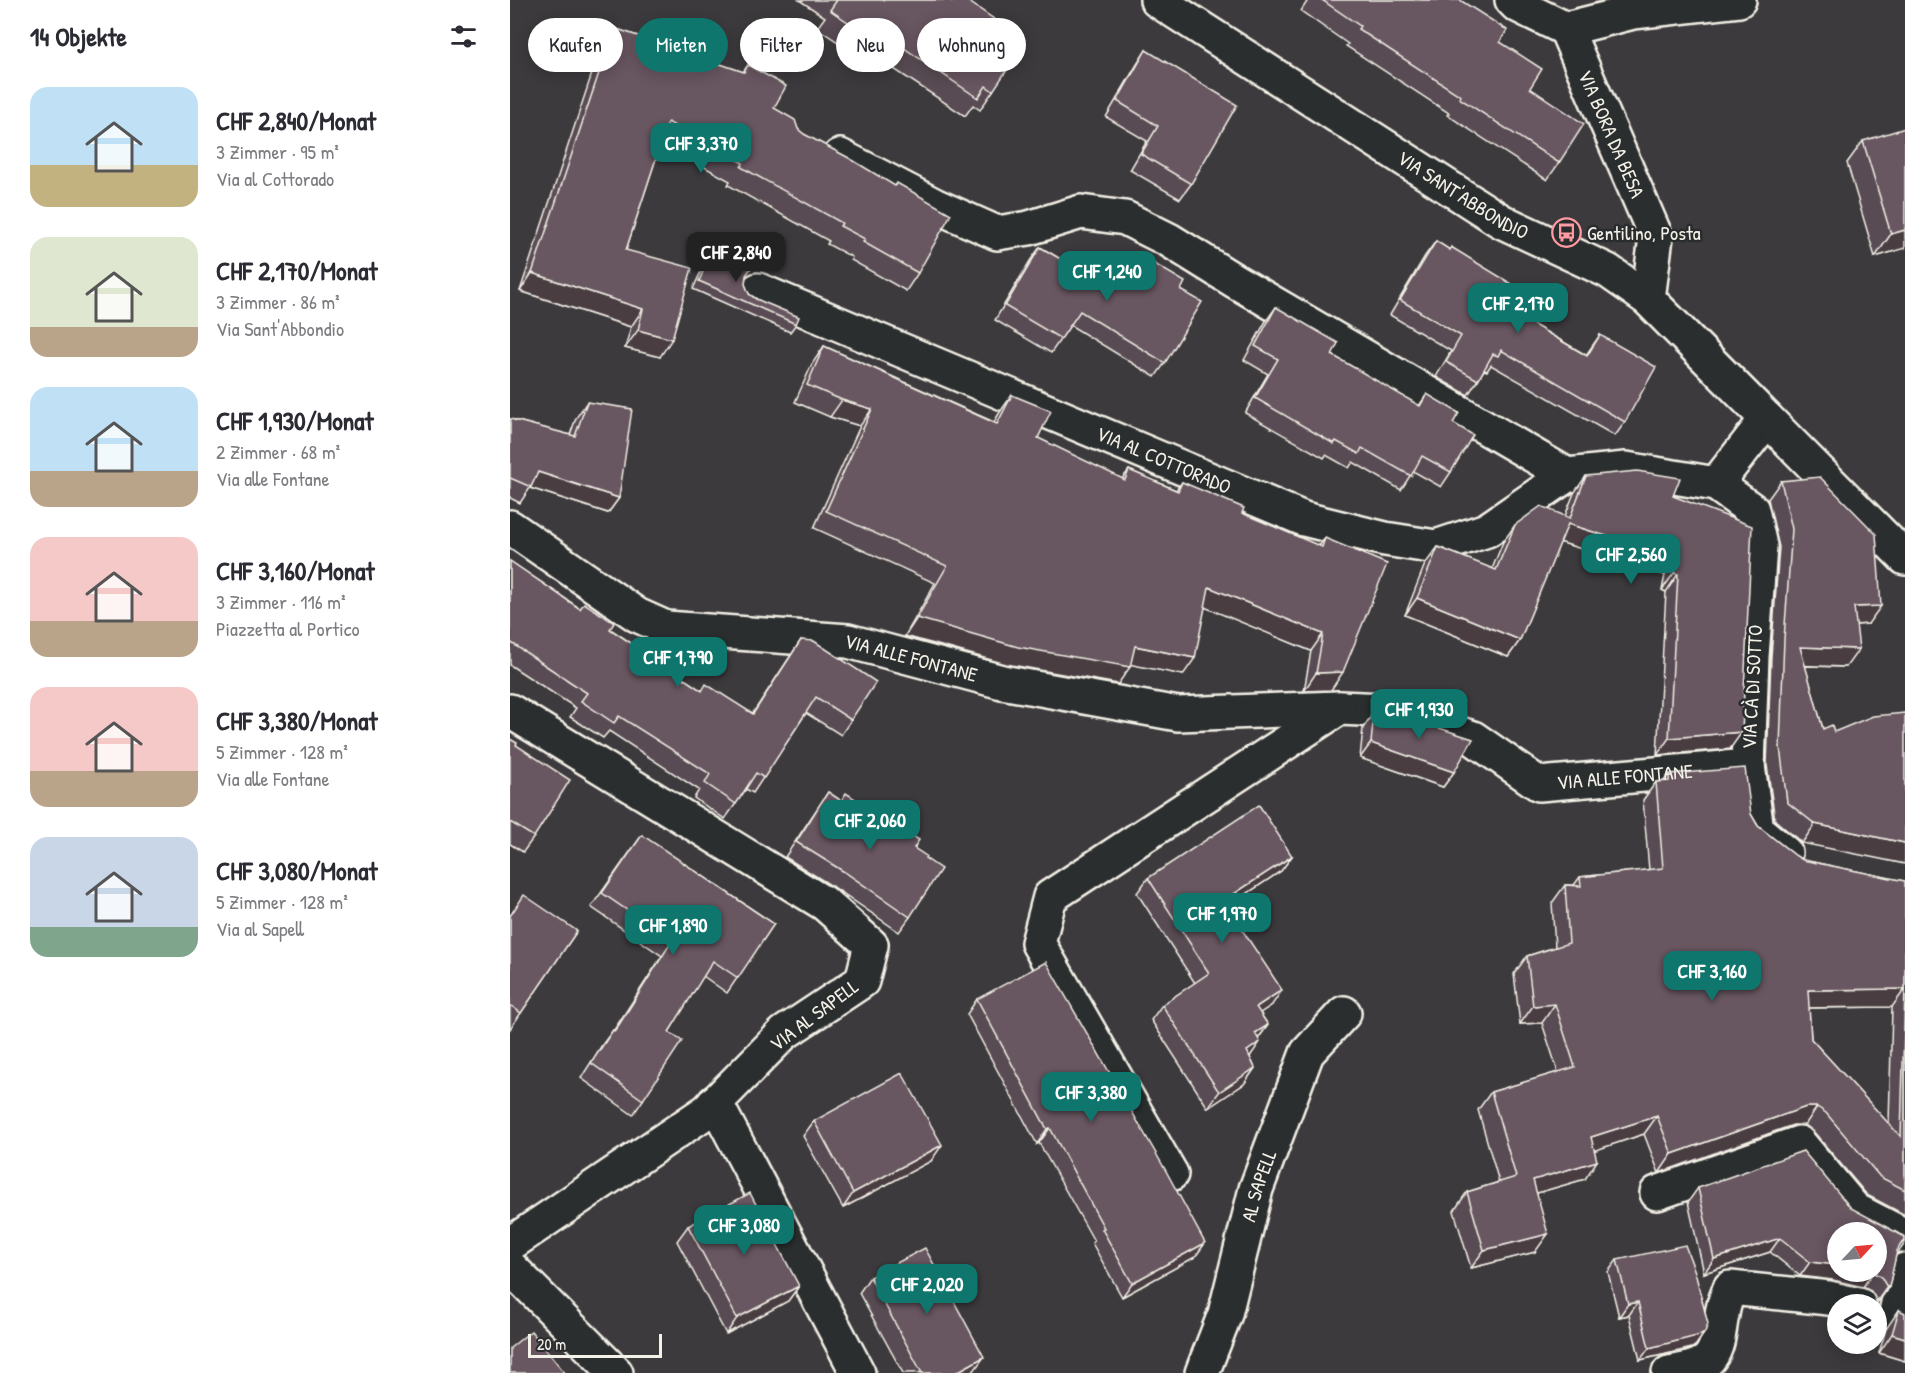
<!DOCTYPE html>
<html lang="de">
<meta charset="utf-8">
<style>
body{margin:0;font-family:"Patrick Hand",sans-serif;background:#f2f2f3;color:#2b2b33;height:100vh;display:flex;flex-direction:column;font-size:22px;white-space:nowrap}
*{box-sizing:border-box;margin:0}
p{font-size:20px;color:#7c7c81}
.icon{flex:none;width:33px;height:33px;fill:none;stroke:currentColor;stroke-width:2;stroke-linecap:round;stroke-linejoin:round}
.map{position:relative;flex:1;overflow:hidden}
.sheet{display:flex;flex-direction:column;background:#fff;width:510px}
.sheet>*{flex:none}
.guide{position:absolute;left:18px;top:18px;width:570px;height:54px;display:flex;gap:12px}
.needle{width:39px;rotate:64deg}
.tools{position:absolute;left:1317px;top:1222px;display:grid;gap:12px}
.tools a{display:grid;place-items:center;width:60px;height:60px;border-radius:50%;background:#fff;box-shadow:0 3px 15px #0003;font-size:30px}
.scale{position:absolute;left:18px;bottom:15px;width:134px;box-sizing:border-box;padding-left:6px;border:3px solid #f4f1e8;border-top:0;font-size:16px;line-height:21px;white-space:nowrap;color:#f4f1e8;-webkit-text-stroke:4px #2a2d2e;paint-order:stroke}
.price{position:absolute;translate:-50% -51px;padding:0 14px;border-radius:12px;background:#0f766e;color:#fff;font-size:20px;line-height:39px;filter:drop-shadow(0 2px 3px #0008)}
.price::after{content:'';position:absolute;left:50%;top:36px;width:18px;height:14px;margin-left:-9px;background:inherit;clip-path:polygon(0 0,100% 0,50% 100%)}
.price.selected{background:#222;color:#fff}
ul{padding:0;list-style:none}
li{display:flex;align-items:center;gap:18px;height:150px;padding:0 30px}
li span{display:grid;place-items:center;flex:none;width:168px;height:120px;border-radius:18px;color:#555}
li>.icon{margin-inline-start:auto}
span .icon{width:72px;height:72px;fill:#fffc;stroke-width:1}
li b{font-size:26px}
h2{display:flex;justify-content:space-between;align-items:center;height:72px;padding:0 30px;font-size:26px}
.chip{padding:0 21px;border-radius:27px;background:#fff;box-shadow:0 3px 15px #0003;font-size:21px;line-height:54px}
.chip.selected{background:#0f766e;color:#fff}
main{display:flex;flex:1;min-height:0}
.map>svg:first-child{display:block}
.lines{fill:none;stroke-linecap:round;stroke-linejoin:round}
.street-casing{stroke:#f4f1e8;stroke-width:38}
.secondary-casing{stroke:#f4f1e8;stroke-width:38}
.street{stroke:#2a2d2e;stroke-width:33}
.secondary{stroke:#2a2d2e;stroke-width:33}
.wall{fill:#594b53;stroke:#f4f1e8;stroke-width:1.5;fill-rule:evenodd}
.shaded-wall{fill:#493d43;stroke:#f4f1e8;stroke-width:1.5}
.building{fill:#685760;stroke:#f4f1e8;stroke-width:1.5;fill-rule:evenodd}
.labels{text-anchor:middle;stroke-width:5;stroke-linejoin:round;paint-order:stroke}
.street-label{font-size:20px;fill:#f4f1e8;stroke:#2a2d2e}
.poi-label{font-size:20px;fill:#f4f1e8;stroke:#2a2d2e;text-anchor:start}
</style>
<main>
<section class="sheet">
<h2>14 Objekte<svg class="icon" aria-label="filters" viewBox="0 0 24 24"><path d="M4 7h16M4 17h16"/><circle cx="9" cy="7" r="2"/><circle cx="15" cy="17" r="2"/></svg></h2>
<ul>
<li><span style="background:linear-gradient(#bfe0f5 65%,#c2b280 0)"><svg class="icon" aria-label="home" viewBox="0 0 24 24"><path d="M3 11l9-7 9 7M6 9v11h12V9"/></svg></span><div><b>CHF 2,840/Monat</b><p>3 Zimmer · 95 m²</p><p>Via al Cottorado</p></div></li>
<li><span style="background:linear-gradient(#dfe7d0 75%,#b9a48a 0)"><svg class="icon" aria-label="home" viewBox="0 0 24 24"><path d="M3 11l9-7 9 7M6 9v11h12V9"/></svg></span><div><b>CHF 2,170/Monat</b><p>3 Zimmer · 86 m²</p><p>Via Sant'Abbondio</p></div></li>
<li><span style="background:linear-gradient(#bfe0f5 70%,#b9a48a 0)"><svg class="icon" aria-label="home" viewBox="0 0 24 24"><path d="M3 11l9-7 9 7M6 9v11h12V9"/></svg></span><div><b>CHF 1,930/Monat</b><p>2 Zimmer · 68 m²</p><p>Via alle Fontane</p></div></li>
<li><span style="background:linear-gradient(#f6c9c9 70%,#b9a48a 0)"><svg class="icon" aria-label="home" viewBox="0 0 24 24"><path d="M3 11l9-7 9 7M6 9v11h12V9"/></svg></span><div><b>CHF 3,160/Monat</b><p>3 Zimmer · 116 m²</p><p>Piazzetta al Portico</p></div></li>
<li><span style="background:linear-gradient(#f6c9c9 70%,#b9a48a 0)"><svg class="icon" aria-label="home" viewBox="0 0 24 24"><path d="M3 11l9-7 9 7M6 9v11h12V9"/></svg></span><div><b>CHF 3,380/Monat</b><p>5 Zimmer · 128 m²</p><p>Via alle Fontane</p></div></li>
<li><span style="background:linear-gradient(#c9d6e8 75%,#7fa58c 0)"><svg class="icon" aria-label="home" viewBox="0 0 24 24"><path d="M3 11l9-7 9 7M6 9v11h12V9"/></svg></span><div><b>CHF 3,080/Monat</b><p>5 Zimmer · 128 m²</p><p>Via al Sapell</p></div></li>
</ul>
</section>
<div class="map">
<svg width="1395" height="1373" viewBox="0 0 1395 1373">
<rect width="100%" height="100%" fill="#3d3a3d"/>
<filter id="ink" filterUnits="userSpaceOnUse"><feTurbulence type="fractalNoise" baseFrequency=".0167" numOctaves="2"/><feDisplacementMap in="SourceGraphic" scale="12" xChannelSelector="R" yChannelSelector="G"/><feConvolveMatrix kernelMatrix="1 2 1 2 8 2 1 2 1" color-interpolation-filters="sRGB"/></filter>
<g filter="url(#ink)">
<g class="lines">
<defs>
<g id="street">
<path id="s1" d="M1002,0L1007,5L1056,29L1146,237L1138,299"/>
<polyline points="1056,29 1123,12 1229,0"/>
<polyline points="330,156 424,205 487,233 519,228 571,212 615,218 659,240 725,281 1057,475"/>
<path id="s2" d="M248,290L794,519L875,539L926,547L977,530L1057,475L1116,469L1206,484"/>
<polyline points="1257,419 1206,484 1242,510 1250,546 1242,656 1238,766 1247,830 1275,853"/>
<path id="s3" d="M0,527L127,615L156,628L338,641L492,682L668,714L829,708L875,710L963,738L1029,784L1238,766"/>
<polyline points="0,711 315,904 361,945 352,981 274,1033 197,1111 0,1244"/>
<polyline points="205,1102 348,1373"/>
<polyline points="661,1174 528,943 540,897 829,708"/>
<polyline points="1147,1193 1289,1143 1345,1210 1395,1236"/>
<polyline points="0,1267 106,1373"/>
<polyline points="1386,1313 1395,1270"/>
<path id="s4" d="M692,1373L715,1314L746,1189L797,1053L834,1013"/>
<path d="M1159,1373C1172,1371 1193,1368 1201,1356C1209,1345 1209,1327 1212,1315C1213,1305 1217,1296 1220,1288L1319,1298L1349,1305"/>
</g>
<g id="secondary">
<path id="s5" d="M647,0L991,221L1098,271L1138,299L1395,558"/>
</g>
</defs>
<use href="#street" class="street-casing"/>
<use href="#secondary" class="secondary-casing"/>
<use href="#street" class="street"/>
<use href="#secondary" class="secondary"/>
</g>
<g class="wall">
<polygon points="289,0 440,0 498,53 483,91 470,110 463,105 455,116 375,63 370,70 307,28 315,17"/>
<polygon points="798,0 950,0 990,42 1020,88 1049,163 1037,180 937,115 939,113 836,46 838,44 791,11"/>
<polygon points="104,28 233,72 238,65 264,108 288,129 408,273 396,291 341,260 342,257 317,244 319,241 218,185 220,181 151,143 116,250 150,357 115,348 121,327 10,291 91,46"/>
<polygon points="636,50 681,184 670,199 620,170 637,141 596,117 626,66"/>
<polygon points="1353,141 1395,248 1365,257 1337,163"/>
<polygon points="926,241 993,307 1076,355 1090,335 1115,422 1105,436 981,365 977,371 974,370 958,395 926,377 941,351 880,315 915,256"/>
<polygon points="530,247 580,276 590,262 609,273 613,267 627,276 638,260 671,290 655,363 645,377 560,325 541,353 485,320 520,261"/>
<polygon points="203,250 236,275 235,284 239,294 286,324 280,332 183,289 197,258"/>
<polygon points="766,307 822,355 909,406 917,394 943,423 941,472 931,487 903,471 891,490 843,462 839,468 816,455 814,458 735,413 758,374 734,360 756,321"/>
<polygon points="314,346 484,422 490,412 502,395 528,438 612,479 619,470 666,490 672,482 732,513 809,546 815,538 821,690 794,691 801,651 695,607 673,675 621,664 608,684 496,664 395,636 425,583 304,528 350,426 320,417 285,402 302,364"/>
<polygon points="77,402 109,498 98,513 20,488 10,503 0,498 0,419 60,435 66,418"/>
<polygon points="1076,476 1163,496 1220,749 1147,755 1156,592 1152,590 1155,575 1050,542 1010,640 998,657 895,615 915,564 928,547 982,569 993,542 1005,525 1055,516 1064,493"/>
<polygon points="1271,481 1358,624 1346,625 1336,667 1295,666 1313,729 1324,732 1395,713 1292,843 1265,820 1257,765 1261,657 1269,547 1258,499"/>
<polygon points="0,561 191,690 243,713 291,640 341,720 331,735 296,713 243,793 236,789 215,819 184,798 189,790 99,731 93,738 60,717 66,708 0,665"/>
<polygon points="864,712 944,772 933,787 850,758 853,728"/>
<polygon points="0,739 6,745 24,837 13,852 0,844"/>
<path d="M1159,774L1241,814L1248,826L1286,856L1293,860L1395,881V1215L1357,1195L1303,1131L1295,1125H1283L1149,1173L1134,1134L1084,1150L1075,1179L1027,1193L1025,1252L961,1268L944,1211L957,1192L989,1182L968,1110L981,1092L1048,1072L1032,1023L1010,1024L1004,974L1017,956L1045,947L1042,903L1055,885H1064L1070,877L1139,870L1133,800L1146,782L1154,781ZM1382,1007L1379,1124L1301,1039L1299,1008Z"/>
<polygon points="318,792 404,848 415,858 400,917 389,932 325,888 275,857"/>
<polygon points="132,835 264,924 217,993 193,976 159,1032 133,1100 123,1115 71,1078 92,1045 103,1030 104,1030 152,956 81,907"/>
<polygon points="782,856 771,871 717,907 762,1005 750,1013 758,1025 748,1039 740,1057 745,1068 734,1084 698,1108 641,1020 652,1005 685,983 627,893 638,878"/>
<polygon points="0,915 67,931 0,1029"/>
<polygon points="467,999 695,1243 685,1257 612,1297 582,1243 584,1241 529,1143 527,1144 457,1014"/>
<polygon points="304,1121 421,1161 333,1208 293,1136"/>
<polygon points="1188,1188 1341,1208 1388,1253 1386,1254 1379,1287 1369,1301 1367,1301 1361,1291 1353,1287 1323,1280 1290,1276 1260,1252 1194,1273 1178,1202"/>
<polygon points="178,1226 289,1286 278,1301 216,1334 167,1241"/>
<polygon points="1107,1260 1195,1332 1186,1345 1182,1348 1130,1360 1119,1315 1109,1317 1098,1272"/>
<polygon points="360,1277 463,1372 393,1373 349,1293"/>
<polygon points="1389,1310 1395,1361 1369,1353 1376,1329"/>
</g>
<g class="shaded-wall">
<polygon points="1395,230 1395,248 1365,257 1381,234"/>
<polygon points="22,273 133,309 121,327 10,291"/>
<polygon points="128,330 162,339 150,357 115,348"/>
<polygon points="332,400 362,409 350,426 320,417"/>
<polygon points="28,472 109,498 98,513 20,488"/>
<polygon points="1058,524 1167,558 1155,575 1046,541"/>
<polygon points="1164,573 1168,574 1156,592 1152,590"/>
<polygon points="699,587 813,634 801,651 687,604"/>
<polygon points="907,598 1010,640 998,657 895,615"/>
<polygon points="1371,606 1358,624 1331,626 1344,607"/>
<polygon points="407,618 620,667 608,684 496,664 395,636"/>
<polygon points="625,646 685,658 673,675 613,663"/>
<polygon points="1290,647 1349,649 1336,667 1277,665"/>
<polygon points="833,672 821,690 794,691 806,673"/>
<polygon points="1232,732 1220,749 1147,755 1159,738"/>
<polygon points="861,743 944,772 933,787 850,758"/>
<polygon points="1305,824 1395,843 1395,864 1292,843"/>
<polygon points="782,856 771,871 703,916 713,901"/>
<polygon points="1395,989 1382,1007 1285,1008 1298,990"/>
<polygon points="772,990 762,1005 735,1023 746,1007"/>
<polygon points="1045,1004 1032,1023 1010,1024 1023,1006"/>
<polygon points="758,1025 747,1040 745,1033"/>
<polygon points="750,1042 739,1058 737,1051"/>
<polygon points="745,1068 734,1084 698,1108 709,1092"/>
<polygon points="1296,1107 1307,1107 1295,1125 1283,1125 1149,1173 1162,1154"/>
<polygon points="1147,1116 1134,1134 1068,1156 1081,1137"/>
<polygon points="540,1128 529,1143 527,1144 537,1129"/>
<polygon points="432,1145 421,1161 333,1208 343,1193"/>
<polygon points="1087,1161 1075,1179 1010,1198 1023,1180"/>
<polygon points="1038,1234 1025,1252 961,1268 974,1250"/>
<polygon points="1270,1238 1260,1252 1194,1273 1204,1259"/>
<polygon points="1395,1241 1395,1243 1388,1253 1381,1258 1391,1244"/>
<polygon points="695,1243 685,1257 612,1297 622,1283"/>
<polygon points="1300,1262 1328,1265 1328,1272 1363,1272 1353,1287 1323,1280 1290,1276"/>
<polygon points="289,1286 278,1301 216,1334 227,1318"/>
<polygon points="1377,1287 1379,1287 1369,1301 1367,1301"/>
<polygon points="1128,1302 1119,1315 1109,1317 1118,1304"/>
<polygon points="1195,1332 1186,1345 1182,1348 1130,1360 1139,1348"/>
<polygon points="1382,1334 1395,1338 1395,1361 1369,1353"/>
<polygon points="474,1357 463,1372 445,1373"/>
</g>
<g class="building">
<polygon points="327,0 440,0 442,2 444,0 456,0 509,36 498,53 505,58 483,91 476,86 468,98 388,44 383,52 320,10"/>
<polygon points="812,0 950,0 997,30 990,42 1032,69 1020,88 1074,124 1049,163 949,98 951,96 848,29 850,26"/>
<polygon points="104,28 234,72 238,65 276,86 264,108 285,120 288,129 294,134 339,158 385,186 387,183 441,214 408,273 353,242 355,239 330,226 332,223 231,167 233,163 158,122 116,250 182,268 162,339 128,330 133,309 22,273"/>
<polygon points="636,50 727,105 681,184 631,154 648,126 607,101"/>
<polygon points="1395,128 1395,230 1381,234 1353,141"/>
<polygon points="926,241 940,250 941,247 1005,286 993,307 1077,356 1090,335 1146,367 1115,422 991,350 988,356 983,354 968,380 936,362 951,336 890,300"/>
<polygon points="530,247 581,277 590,262 609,274 613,267 628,277 638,260 675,282 671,290 692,302 655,363 570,311 551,339 495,306"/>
<polygon points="203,250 241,268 236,275 235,284 239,294 246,299 289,317 286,324 189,281"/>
<polygon points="766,307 828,343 822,355 910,406 917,394 949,413 943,423 963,435 941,472 912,456 901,476 852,448 849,454 826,441 824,444 745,398 768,359 745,346"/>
<polygon points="314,346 487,424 502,395 541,411 528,438 615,480 619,470 668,491 672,482 734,508 732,513 812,547 815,538 877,564 833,672 806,673 813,634 699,587 685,658 625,646 620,667 508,647 407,618 437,566 316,511 362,409 332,400 297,385"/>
<polygon points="77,402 122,409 109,498 28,472 21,487 0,478 0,419 65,436"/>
<polygon points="1127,471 1170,478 1163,496 1242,526 1232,732 1159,738 1168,574 1164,573 1167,558 1058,524 1010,640 907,598 928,547 986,570 1005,525 1031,506 1060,518 1076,476"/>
<polygon points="1310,477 1366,534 1371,606 1344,607 1349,649 1290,647 1313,729 1322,725 1324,732 1363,716 1395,713 1395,843 1305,824 1277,802 1270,747 1274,639 1282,529 1271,481"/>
<polygon points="0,561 70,609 74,603 104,623 100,629 192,691 196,684 243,714 291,640 304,641 366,682 341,720 306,697 254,778 246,773 226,804 195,783 200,774 109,716 104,723 71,701 77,693 0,642"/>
<polygon points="864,712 883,713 963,739 944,772 861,743"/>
<polygon points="0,739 7,743 6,745 60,780 24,837 0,822"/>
<path d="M1235,768L1241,814L1248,826L1286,856L1293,860L1395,881V1190L1370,1177L1316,1113L1307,1107H1296L1162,1154L1147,1116L1081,1137L1087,1161L1023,1180L1038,1234L974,1250L957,1192L1006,1177L981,1092L1065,1067L1045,1004L1023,1006L1017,956L1059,943L1055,885L1071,886L1070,877L1153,868L1146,782L1159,781V774ZM1395,989L1391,1137L1301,1039L1298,990Z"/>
<polygon points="318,792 331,801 336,793 409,840 404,848 416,856 415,858 431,869 400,917 336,873 286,842"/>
<polygon points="749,805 782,856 713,901 772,990 746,1007 758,1025 745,1033 750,1042 737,1051 745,1068 709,1092 652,1005 699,973 638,878"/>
<polygon points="132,835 264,924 228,978 203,961 159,1032 172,1041 133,1100 81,1063 103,1030 105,1031 162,941 92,893"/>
<polygon points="14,895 67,931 11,1013 0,1005 0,916"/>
<polygon points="536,962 656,1171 695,1243 622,1283 592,1229 594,1228 540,1128 537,1129 467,999"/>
<polygon points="392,1073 432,1145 343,1193 304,1121"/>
<polygon points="1293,1151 1341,1208 1395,1237 1395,1241 1391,1244 1387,1251 1379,1287 1377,1287 1371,1277 1362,1272 1366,1272 1366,1233 1328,1233 1328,1265 1300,1262 1270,1238 1204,1259 1188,1188"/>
<polygon points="240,1193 289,1286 227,1318 178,1226"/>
<polygon points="1175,1245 1185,1272 1198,1324 1195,1332 1191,1335 1139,1348 1128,1302 1118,1304 1107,1260"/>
<polygon points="415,1248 474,1357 445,1373 412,1373 360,1277"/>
<polygon points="1389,1310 1395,1313 1395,1338 1382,1334"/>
<polygon points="21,1331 55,1373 0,1373 0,1348"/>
</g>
</g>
<defs>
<symbol id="bus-ring" viewBox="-11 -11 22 22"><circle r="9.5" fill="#2a2d2e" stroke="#ff9aa2" stroke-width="1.5"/><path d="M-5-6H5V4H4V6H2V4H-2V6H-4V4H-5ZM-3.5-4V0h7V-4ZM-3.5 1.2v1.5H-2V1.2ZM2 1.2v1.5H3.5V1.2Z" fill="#ff9aa2"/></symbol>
</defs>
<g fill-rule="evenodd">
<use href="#bus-ring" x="1040" y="216" width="33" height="33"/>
</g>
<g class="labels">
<g class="street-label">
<text dy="7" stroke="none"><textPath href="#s1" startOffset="176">VIA BORA DA BESA</textPath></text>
<text dy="7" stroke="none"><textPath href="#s5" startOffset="363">VIA SANT'ABBONDIO</textPath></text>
<text dy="7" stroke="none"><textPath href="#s2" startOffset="440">VIA AL COTTORADO</textPath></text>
<text dy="7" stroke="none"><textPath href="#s3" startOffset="434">VIA ALLE FONTANE</textPath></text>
<text transform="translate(1242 687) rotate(-87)" y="7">VIA CÀ DI SOTTO</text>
<text dy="7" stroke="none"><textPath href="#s3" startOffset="1173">VIA ALLE FONTANE</textPath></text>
<text transform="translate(304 1015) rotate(-37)" y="7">VIA AL SAPELL</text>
<text dy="7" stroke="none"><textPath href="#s4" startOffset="196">AL SAPELL</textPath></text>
</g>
<g class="poi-label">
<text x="1077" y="240">Gentilino, Posta</text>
</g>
</g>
</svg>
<div class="tools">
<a><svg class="needle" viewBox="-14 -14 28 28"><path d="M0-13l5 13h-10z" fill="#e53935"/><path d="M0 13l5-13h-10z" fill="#7c7c81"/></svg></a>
<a><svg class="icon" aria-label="layers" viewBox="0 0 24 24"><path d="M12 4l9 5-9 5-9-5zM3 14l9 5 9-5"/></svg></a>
</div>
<div class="scale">20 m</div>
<b class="price" style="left:191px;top:174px">CHF 3,370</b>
<b class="price selected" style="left:226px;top:283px">CHF 2,840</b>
<b class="price" style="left:597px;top:302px">CHF 1,240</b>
<b class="price" style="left:1008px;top:334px">CHF 2,170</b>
<b class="price" style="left:1121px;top:585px">CHF 2,560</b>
<b class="price" style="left:168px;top:688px">CHF 1,790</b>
<b class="price" style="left:909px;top:740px">CHF 1,930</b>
<b class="price" style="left:360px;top:851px">CHF 2,060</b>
<b class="price" style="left:712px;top:944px">CHF 1,970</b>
<b class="price" style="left:163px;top:956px">CHF 1,890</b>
<b class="price" style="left:1202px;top:1002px">CHF 3,160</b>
<b class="price" style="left:581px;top:1123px">CHF 3,380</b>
<b class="price" style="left:234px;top:1256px">CHF 3,080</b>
<b class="price" style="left:417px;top:1315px">CHF 2,020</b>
<div class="guide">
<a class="chip">Kaufen</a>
<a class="chip selected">Mieten</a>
<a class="chip">Filter</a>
<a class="chip">Neu</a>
<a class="chip">Wohnung</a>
</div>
</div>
</main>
